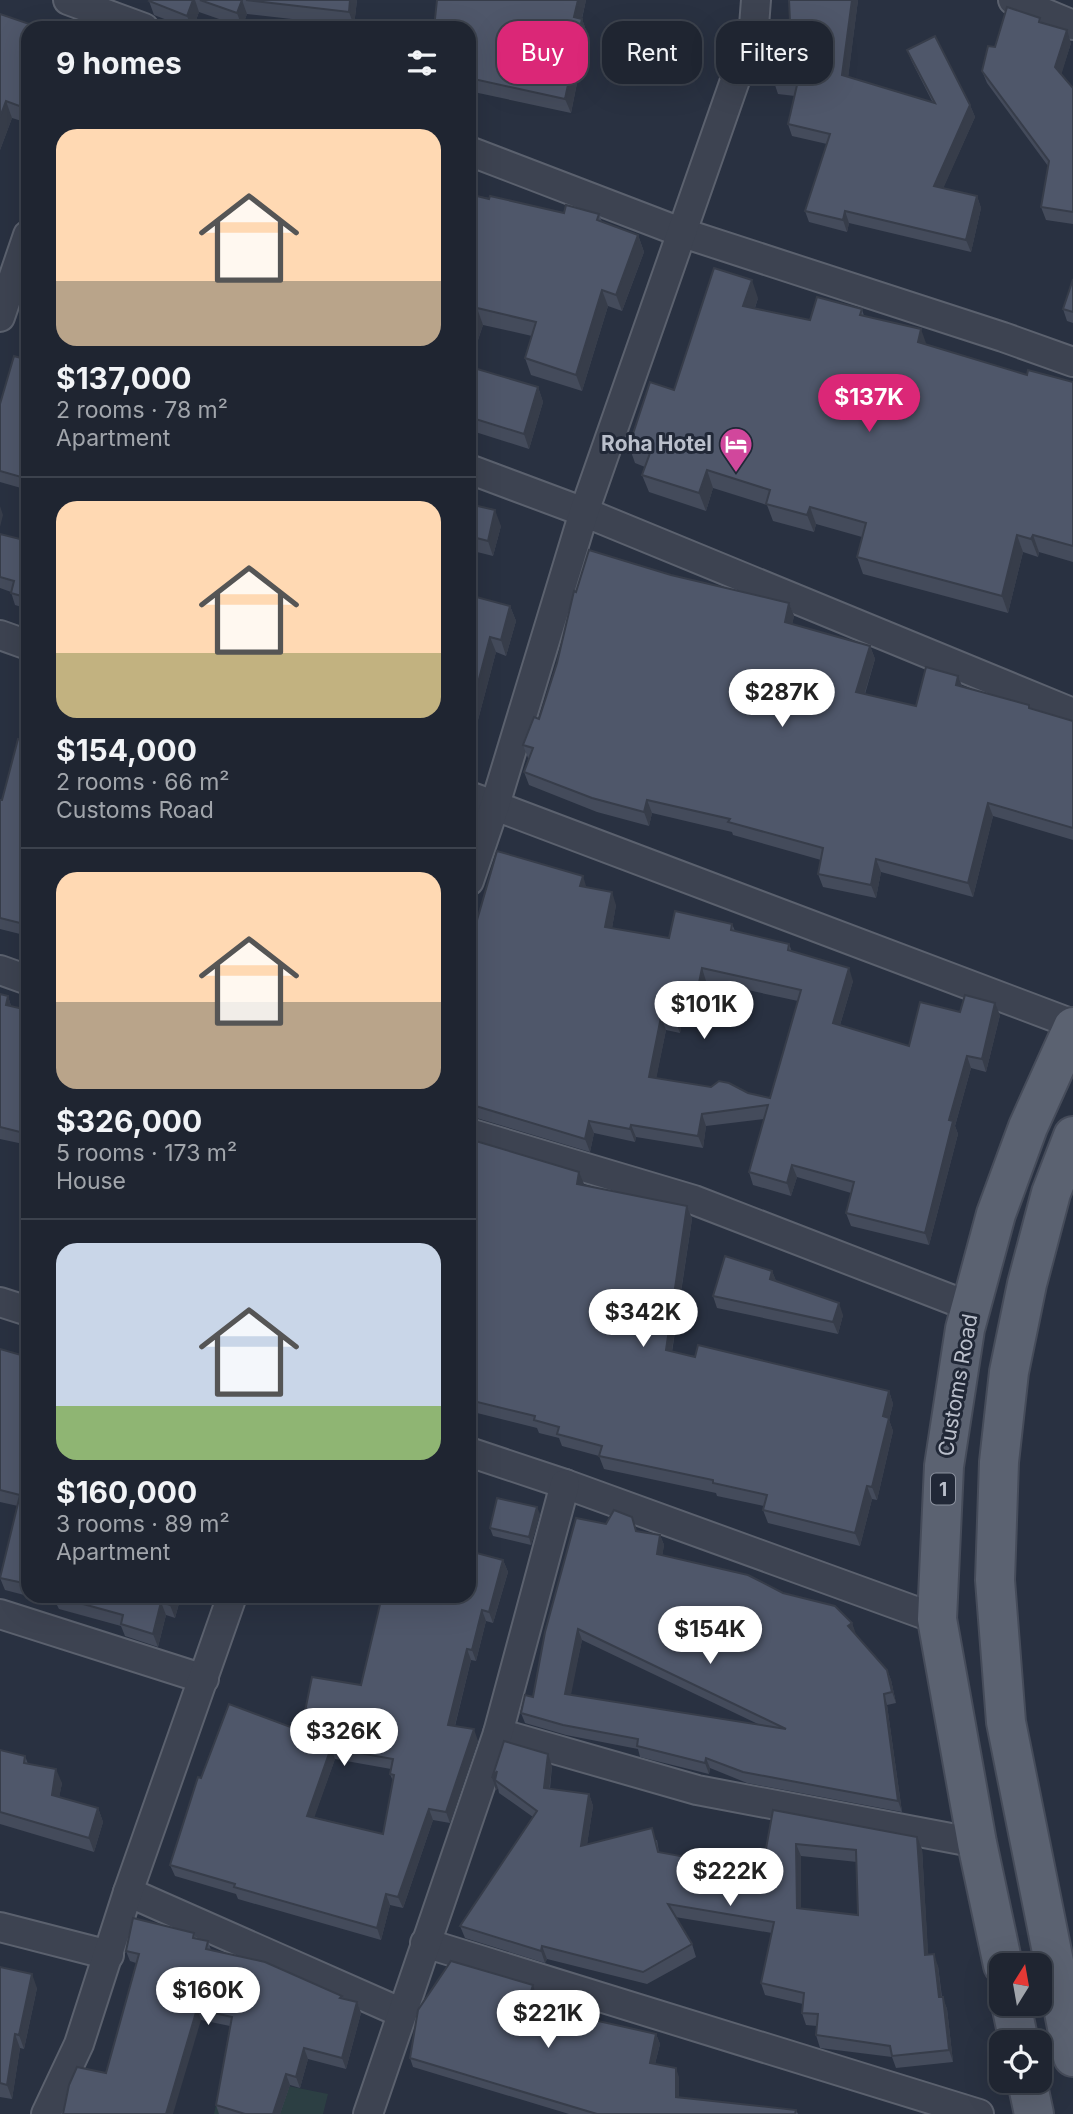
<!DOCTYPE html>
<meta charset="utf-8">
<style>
body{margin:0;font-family:Inter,sans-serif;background:#272d39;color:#f1f3f6;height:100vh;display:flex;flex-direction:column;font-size:26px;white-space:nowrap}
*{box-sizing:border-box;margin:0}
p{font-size:23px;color:#a1a5ab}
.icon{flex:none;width:38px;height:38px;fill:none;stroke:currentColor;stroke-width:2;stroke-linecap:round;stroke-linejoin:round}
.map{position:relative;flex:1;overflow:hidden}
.details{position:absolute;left:21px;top:21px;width:455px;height:1582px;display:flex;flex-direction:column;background:#1f2531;border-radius:21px;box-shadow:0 7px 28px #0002,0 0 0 2px #3c424d}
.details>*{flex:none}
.hud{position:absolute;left:497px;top:21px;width:471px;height:63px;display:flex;gap:14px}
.needle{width:46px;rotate:11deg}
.fabs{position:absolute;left:989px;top:1953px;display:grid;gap:14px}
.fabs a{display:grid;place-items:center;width:63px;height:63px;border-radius:14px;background:#1f2531;box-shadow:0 7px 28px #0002,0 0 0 2px #3c424d;font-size:35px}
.price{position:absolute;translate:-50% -60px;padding:0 16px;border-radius:24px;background:#fff;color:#222;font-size:23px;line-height:46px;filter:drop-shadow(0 2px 4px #0008)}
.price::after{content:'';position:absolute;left:50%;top:42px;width:21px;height:16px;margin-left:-10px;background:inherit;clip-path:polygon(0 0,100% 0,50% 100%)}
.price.active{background:#db2777;color:#fff}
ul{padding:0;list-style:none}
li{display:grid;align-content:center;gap:14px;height:371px;padding:0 35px}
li+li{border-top:2px solid #3c424d}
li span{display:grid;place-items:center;height:217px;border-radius:21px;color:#555}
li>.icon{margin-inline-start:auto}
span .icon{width:126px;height:126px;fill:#fffc;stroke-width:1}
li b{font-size:30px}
h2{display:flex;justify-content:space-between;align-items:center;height:84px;padding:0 35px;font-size:30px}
.tag{padding:0 24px;border-radius:21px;background:#1f2531;box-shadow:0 7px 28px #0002,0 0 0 2px #3c424d;font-size:24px;line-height:63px}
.tag.active{background:#db2777;color:#fff}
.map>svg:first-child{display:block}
.green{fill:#2c3f43}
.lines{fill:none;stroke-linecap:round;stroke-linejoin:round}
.street-casing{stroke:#5b616e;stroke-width:32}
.primary-casing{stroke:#464c5a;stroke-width:42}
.street{stroke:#3d4351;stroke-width:28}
.primary{stroke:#5b6271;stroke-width:38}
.wall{fill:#444b5b;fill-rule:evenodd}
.shaded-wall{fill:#373d4a}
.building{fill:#4f576a;stroke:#373d4a;stroke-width:2;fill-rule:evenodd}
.labels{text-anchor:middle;stroke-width:6;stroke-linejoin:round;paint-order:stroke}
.shield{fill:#212837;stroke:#8c929f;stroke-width:2}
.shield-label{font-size:19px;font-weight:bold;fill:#babfcb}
.poi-label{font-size:21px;font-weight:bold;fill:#babfcb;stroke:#212837;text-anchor:end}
.street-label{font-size:21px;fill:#babfcb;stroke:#212837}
</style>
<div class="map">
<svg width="1073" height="2114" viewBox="0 0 1073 2114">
<rect width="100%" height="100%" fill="#293141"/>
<polygon class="green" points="223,2073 328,2094 323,2114 214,2114"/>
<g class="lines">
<defs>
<g id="street">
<polyline points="68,0 144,28"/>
<polyline points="1013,0 1073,25"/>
<polyline points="469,151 683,233 1003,337 1073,362"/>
<polyline points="0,317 28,235"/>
<polyline points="469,469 584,512 1073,713"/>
<polyline points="0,635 28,645"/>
<polyline points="469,796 1073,1024"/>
<polyline points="469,881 495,805 584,512 754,26 756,0"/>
<polyline points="0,970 28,980"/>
<polyline points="469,1133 694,1200 971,1307"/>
<polyline points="0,1302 28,1311"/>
<polyline points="469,1452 565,1484 937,1619"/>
<polyline points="0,1614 204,1679"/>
<polyline points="498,1733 697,1790 977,1843"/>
<polyline points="128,1892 402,2013"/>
<polyline points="0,1927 109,1955"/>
<polyline points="425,1943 979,2114"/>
<polyline points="46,2114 79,2044 128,1892 232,1596"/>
<polyline points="368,2114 498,1733 565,1484"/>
</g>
<g id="primary">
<polyline points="1073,1136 1051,1193 1027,1284 1009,1372 999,1462 995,1580 1006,1722 1073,2057"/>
<polyline points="1003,1965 977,1843 937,1619 944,1466 965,1329 996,1214 1028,1127 1073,1027"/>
<polyline points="1011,2004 1019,2042"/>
<polyline points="1027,2081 1034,2114"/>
</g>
</defs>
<use href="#street" class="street-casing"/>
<use href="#primary" class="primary-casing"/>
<use href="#street" class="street"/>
<use href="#primary" class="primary"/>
</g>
<g class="wall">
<polygon points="150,0 357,0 354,26 247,14 242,27 199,12 193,28 188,28 154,15 149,1"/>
<polygon points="437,0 586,0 582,19 587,33 571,113 469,91 469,28"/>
<polygon points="789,0 858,0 848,77 933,103 912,62 907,50 970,105 975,117 943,188 977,196 981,208 971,252 849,223 847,232 809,222 805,211 827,144 792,136 788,124 795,96 778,94 774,82 791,44"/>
<polygon points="0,14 28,28 28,123 12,118 0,150"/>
<polygon points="1040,18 1041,23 1071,43 1061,74 1073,88 1073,224 1046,220 1041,207 1048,166 987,83 982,71 995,47"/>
<polygon points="469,194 564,213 599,214 602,222 638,235 644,252 622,311 608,306 582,391 531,375 525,358 532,336 483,325 473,355 469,354"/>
<polygon points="1073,279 1073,323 1067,321 1063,309"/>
<polygon points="758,298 755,308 810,320 862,309 864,316 926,344 1027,375 1073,382 1073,562 1039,552 1038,557 1023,552 1008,613 863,574 857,557 862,537 816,524 814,532 773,521 767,505 713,488 706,511 649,492 642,475 645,467 635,463 629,446 674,390"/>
<polygon points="28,360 28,490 0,482 0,404"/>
<polygon points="469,384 538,387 543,402 529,449 469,430"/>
<polygon points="469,504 501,526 493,556 469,550"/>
<polygon points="0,534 28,541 28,609 15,605 11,592 0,588"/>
<polygon points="671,575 789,603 794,616 792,624 870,646 875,659 865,694 916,706 958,676 962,686 1073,721 1073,840 993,816 973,897 881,872 876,898 823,887 818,874 821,860 733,835 732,832 652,813 649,826 597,812 529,785 524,772 530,759 528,758 523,745 539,719 557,663 576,592"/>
<polygon points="469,595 510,606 516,621 506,656 496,652 474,735 469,734"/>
<polygon points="28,741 28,936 0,929 0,800 2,800"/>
<path d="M587,887L616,905L612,928L669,938L732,924L735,931L789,944L792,952L853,981L840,1025L909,1046L960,1012L1000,1015L986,1072L971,1068L955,1126L958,1134L929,1245L851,1226L846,1213L851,1193L797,1177L791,1196L753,1185L749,1172L764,1119L706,1126L703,1148L636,1137L635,1142L594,1133L590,1152L473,1117H469V934L475,927ZM706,981L798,1001L770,1098L656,1078L666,1030L680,1033L686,998L702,1001Z"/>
<polygon points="0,994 8,996 11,1006 28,1010 28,1145 0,1139"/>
<polygon points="469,1139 584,1184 583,1185 687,1206 692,1219 672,1352 889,1391 893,1404 889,1420 893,1431 877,1500 872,1499 860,1546 768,1523 763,1510 764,1506 717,1496 716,1493 604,1469 599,1456 562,1446 559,1438 539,1433 537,1428 469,1411"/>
<polygon points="772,1271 776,1281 843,1315 838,1334 717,1308 713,1296"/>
<polygon points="0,1349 28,1357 28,1596 5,1590 0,1578 18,1506 0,1502"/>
<polygon points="540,1514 531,1545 493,1536 490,1528"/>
<path d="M637,1531L660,1535L664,1545L662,1556L783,1593L852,1623L855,1634L887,1670L891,1680L896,1703L887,1705L902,1812L747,1783L710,1768L709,1774L640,1757L638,1749L566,1735L525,1723L521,1713L533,1697ZM582,1640L760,1725L570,1695Z"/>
<path d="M503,1560L508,1572L493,1623L486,1621L476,1661L471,1660L455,1726L478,1741L450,1823L433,1820L403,1908L390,1905L381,1940L238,1899L236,1894L175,1876L170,1865L201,1778L301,1731L361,1685ZM335,1759L391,1769L390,1774L393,1781L383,1834L314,1817Z"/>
<polygon points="28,1596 181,1596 175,1618 166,1615 158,1647 125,1636 121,1626 59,1609 56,1603"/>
<polygon points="0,1750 25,1756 28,1764 62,1783 59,1797 98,1808 103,1822 94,1852 0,1824"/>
<path d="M552,1766L550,1789L589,1794L593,1806L587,1844L657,1840L659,1852L762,1871L773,1810L922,1849L928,1955L938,1966L942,1997L947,2009L953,2062L896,2068L892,2057L820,2048L816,2035L817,2026L806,2025L802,2013L803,2004L765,1995L761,1983L772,1933L675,1917L692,1944L696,1957L647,1984L547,1959L545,1963L465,1938L460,1926L533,1817L499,1793L498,1788L496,1790L492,1778ZM801,1856L857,1862L858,1915L801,1908Z"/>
<polygon points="194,1933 196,1938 208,1941 211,1950 342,1996 343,1999 357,2002 361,2013 346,2069 308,2059 300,2088 290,2085 280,2114 219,2114 216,2105 230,2026 201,2020 106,2073 136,1963 130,1961 126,1951"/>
<polygon points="0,1967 37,1988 24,2049 20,2048 12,2099 0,2097"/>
<polygon points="536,1995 533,2006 656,2034 660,2044 655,2064 679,2077 679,2098 796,2110 798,2114 569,2114 413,2067 410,2058"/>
</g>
<g class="shaded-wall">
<polygon points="193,0 195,0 199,12 193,28 192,28 187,16"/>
<polygon points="242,0 247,14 242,27 237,13"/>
<polygon points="350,0 357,0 354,26 349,12"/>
<polygon points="578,0 586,0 579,31 574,17"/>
<polygon points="852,0 858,0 847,87 842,75"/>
<polygon points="582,19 587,33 571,113 565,99"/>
<polygon points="1067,30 1071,43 1060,79 1055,67"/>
<polygon points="28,88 28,123 22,107"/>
<polygon points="6,101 12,118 0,150 0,117"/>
<polygon points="970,105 975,117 939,198 934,186"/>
<polygon points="977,196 981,208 971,252 966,240"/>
<polygon points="845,211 849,223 847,232 843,220"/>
<polygon points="638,235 644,252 622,311 616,295"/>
<polygon points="752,280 758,298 750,323 743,306"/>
<polygon points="602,290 608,306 582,391 576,375"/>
<polygon points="477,308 483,325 473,355 469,344 469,332"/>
<polygon points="921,329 927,346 918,342"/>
<polygon points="538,387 543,402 529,449 524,434"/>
<polygon points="707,470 713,488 706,511 699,493"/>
<polygon points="0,506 3,515 0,527"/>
<polygon points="810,507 816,524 814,532 807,515"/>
<polygon points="495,510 501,526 493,556 488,541"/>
<polygon points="1017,535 1023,552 1008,613 1002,596"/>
<polygon points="1033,535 1039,552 1038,557 1031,539"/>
<polygon points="789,603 794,616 790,636 785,622"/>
<polygon points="510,606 516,621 506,656 501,640"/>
<polygon points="490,637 496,652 474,735 469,722 469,717"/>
<polygon points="870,646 875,659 861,705 856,692"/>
<polygon points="958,676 963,689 956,685"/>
<polygon points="647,800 652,813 649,826 644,812"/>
<polygon points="988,803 993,816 973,897 968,883"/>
<polygon points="876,859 881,872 876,898 871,885"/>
<polygon points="583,876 587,889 580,886"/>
<polygon points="612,892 616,905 610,940 605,927"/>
<polygon points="702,968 706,981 702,1001 698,988"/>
<polygon points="849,968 853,981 837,1035 833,1023"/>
<polygon points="682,985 686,998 680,1033 675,1020"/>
<polygon points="8,996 12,1009 6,1005"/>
<polygon points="995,1003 1000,1015 986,1072 982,1059"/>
<polygon points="661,1017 666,1030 654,1090 649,1077"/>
<polygon points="967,1056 971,1068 955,1126 958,1134 929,1245 925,1233 949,1120"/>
<polygon points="702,1114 706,1126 703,1148 698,1136"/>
<polygon points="589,1121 594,1133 590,1152 585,1139"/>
<polygon points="631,1125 636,1137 635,1142 630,1129"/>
<polygon points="792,1165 797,1177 791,1196 787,1183"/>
<polygon points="579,1172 584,1184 581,1197 577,1184"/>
<polygon points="687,1206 692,1219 670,1363 666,1350"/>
<polygon points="772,1271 777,1283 770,1279"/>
<polygon points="839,1303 843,1315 838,1334 833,1322"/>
<polygon points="889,1391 893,1404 889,1420 893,1431 877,1500 872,1487 883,1416"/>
<polygon points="867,1486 872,1499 860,1546 855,1533"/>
<polygon points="537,1507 540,1514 531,1545 529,1537"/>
<polygon points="660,1535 664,1545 661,1565 657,1554"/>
<polygon points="503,1560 508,1572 493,1623 489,1612"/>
<polygon points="173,1596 181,1596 175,1618 170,1605"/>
<polygon points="161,1602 166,1615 158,1647 153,1634"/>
<polygon points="482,1610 486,1621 476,1661 472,1650"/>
<polygon points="852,1623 856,1634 852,1637 848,1626"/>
<polygon points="578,1629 582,1640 569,1705 565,1694"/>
<polygon points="467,1649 471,1660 452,1737 448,1725"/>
<polygon points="887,1670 891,1680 896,1703 892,1692"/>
<polygon points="884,1694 887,1705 902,1812 898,1801"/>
<polygon points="474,1729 478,1741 450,1823 446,1812"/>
<polygon points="331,1748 335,1759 311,1827 307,1816"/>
<polygon points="548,1754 552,1766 548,1800 544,1788"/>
<polygon points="706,1758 710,1768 709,1774 705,1763"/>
<polygon points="56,1769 62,1783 57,1809 52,1795"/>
<polygon points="497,1771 495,1780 498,1788 496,1790 492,1778"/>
<polygon points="589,1794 593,1806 585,1858 581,1846"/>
<polygon points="98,1808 103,1822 94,1852 89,1838"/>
<polygon points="429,1809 433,1820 403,1908 398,1897"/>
<polygon points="917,1837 922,1849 929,1967 925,1955"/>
<polygon points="796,1844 801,1856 801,1920 797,1908"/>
<polygon points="386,1894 390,1905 381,1940 377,1928"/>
<polygon points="542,1946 547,1959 545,1963 541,1951"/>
<polygon points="934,1954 938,1966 943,2010 939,1997"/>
<polygon points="32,1974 37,1988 24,2049 19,2035"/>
<polygon points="533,1985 536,1995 530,2014 527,2005"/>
<polygon points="943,1997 947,2009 953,2062 949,2050"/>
<polygon points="357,2002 361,2013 346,2069 342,2058"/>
<polygon points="197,2009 201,2020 173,2114 166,2114"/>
<polygon points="15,2034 20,2048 12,2099 7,2085"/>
<polygon points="656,2034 660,2044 653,2072 650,2063"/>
<polygon points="304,2048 308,2059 300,2088 296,2077"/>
<polygon points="676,2068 679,2077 679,2107 676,2097"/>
<polygon points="286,2074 290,2085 280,2114 273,2114"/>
</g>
<g class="building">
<polygon points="150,0 193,0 187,16 149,1"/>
<polygon points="200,0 242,0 237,13"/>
<polygon points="246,0 350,0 349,12"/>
<polygon points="437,0 578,0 574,17 582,19 565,99 469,78 469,28 434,28"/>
<polygon points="789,0 852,0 842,75 935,103 907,50 935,36 970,105 934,186 977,196 966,240 845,211 843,220 805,211 830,134 788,124 797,85 774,82 778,42 791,44"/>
<polygon points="1007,7 1040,18 1039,22 1067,30 1055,67 1073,88 1073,212 1041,207 1049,161 982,71 988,46 995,47"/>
<polygon points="0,14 41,28 28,28 28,88 22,107 6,101 0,117"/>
<polygon points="469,194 489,199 490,196 564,213 566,205 599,214 597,220 638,235 616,295 602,290 576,375 525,358 536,322 477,308 469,332"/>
<polygon points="714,268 752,280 743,306 810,320 817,297 862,309 860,315 921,329 918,342 1027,375 1028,370 1073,382 1073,546 1033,535 1031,539 1017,535 1002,596 857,557 866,523 810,507 807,515 766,504 770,490 707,470 699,493 642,475 650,453 629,446 650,382 674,390"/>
<polygon points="1073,279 1073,312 1063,309"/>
<polygon points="14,356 28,360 28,479 0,471 0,404"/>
<polygon points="474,368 538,387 524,434 469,417 469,384"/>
<polygon points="469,504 495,510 488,541 469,536"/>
<polygon points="0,534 28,541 28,598 11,593 14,581 0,577"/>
<polygon points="589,550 671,575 789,603 785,622 870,646 856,692 916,706 926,667 958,676 956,685 1029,705 1029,708 1073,721 1073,828 988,803 968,883 876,859 871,885 818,874 823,848 728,822 730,819 647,800 644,812 592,798 524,772 533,748 523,745 534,717 539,719 557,663 574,591 576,592"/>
<polygon points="469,595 510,606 501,640 490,637 469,717"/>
<polygon points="18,739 28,741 28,925 0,918 0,800 2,800"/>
<path d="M497,851L583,876L580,886L612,892L605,927L669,938L675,911L732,924L731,930L789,944L788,950L849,968L833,1023L909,1046L920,1002L960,1012L965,995L995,1003L982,1059L967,1056L949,1120L953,1121L925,1233L846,1213L854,1182L792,1165L787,1183L749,1172L768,1105L702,1114L698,1136L631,1125L630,1129L589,1121L585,1139L469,1104V974L472,959L469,958V934L471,926L475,927ZM702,968L801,990L770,1098L748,1093L729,1083L719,1081L711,1087L649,1077L661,1017L675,1020L682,985L698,988Z"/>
<polygon points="0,994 8,996 6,1005 28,1010 28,1134 0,1127"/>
<polygon points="469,1139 579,1172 577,1184 687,1206 666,1350 695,1357 698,1345 889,1391 883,1416 889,1418 872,1487 867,1486 855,1533 763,1510 767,1495 713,1483 713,1480 599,1456 602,1446 557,1434 559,1427 534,1420 535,1416 469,1400"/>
<polygon points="725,1256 772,1271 770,1279 839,1303 833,1322 713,1296"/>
<polygon points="0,1349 28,1357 28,1584 0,1578 20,1495 0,1490"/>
<polygon points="497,1498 537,1507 529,1537 490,1528"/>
<path d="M614,1510L632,1517L636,1531L660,1535L657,1554L748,1575L783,1593L835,1606L852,1623L848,1626L887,1670L892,1692L884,1694L898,1801L743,1772L706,1758L705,1763L637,1746L638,1739L563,1725L521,1713L525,1695L533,1697L545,1632L576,1518L606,1524ZM578,1629L786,1729L565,1694Z"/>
<path d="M469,1551L503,1560L489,1612L482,1610L472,1650L467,1649L448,1725L474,1729L446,1812L429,1809L398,1897L386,1894L377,1928L234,1887L235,1884L170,1865L198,1777L201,1778L229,1704L301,1731L312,1677L361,1685L382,1596H469ZM331,1748L393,1759L390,1774L394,1775L383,1834L307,1816Z"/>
<polygon points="54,1596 173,1596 170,1605 161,1602 153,1634 121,1624 123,1615"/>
<path d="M504,1741L548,1754L544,1788L589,1794L581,1846L652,1828L658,1852L762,1871L773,1810L917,1837L925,1955L934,1954L939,1997H943L949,2050L892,2056L890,2046L816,2035L818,2014L802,2013L804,1993L761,1983L774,1922L668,1904L692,1944L643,1972L542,1946L541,1951L460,1926L537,1811L495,1780L497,1771L492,1778ZM796,1844L856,1850L858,1915L797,1908Z"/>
<polygon points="0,1750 25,1756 24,1763 56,1769 52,1795 98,1808 89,1838 0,1812"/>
<polygon points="133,1918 194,1933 193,1938 208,1941 206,1949 265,1962 342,1996 340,1998 357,2002 342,2058 304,2048 296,2077 286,2074 273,2114 245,2114 216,2105 232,2017 197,2009 166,2114 63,2114 69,2085 77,2067 106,2073 139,1954 126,1951"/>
<polygon points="451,1961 533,1985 527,2005 656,2034 650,2063 676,2068 676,2097 796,2110 795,2114 597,2114 410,2058 418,2010"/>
<polygon points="0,1967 32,1974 19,2035 15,2034 7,2085 0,2083"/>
</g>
<defs>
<symbol id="hotel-pin" viewBox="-11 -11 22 30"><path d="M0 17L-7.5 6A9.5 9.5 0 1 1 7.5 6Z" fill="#d1479c" stroke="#212837"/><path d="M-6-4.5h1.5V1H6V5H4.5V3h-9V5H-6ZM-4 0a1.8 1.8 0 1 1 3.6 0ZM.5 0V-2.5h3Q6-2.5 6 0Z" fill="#fff"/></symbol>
</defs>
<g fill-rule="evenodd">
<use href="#hotel-pin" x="717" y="425" width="38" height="52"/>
</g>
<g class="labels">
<rect class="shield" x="931" y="1473.5" width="24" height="31" rx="5"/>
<g class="shield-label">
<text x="943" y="1496">1</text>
</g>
<g class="poi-label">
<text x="712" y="451">Roha Hotel</text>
</g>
<g class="street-label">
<text transform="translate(958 1385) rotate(-80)" y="7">Customs Road</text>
</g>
</g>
</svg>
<div class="fabs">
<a><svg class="needle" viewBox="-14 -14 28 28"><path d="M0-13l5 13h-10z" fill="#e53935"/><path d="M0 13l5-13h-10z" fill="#a1a5ab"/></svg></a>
<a><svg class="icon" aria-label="locate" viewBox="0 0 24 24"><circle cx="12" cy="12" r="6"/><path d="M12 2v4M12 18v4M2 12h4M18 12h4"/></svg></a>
</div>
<b class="price active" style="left:869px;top:434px">$137K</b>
<b class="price" style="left:782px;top:729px">$287K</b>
<b class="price" style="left:704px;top:1041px">$101K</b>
<b class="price" style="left:643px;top:1349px">$342K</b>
<b class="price" style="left:710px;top:1666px">$154K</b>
<b class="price" style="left:344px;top:1768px">$326K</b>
<b class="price" style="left:730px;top:1908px">$222K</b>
<b class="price" style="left:208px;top:2027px">$160K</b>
<b class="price" style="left:548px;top:2050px">$221K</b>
<div class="hud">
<a class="tag active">Buy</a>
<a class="tag">Rent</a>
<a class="tag">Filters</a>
</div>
<section class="details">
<h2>9 homes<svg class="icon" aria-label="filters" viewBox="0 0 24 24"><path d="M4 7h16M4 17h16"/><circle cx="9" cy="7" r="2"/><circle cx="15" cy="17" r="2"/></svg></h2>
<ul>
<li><span style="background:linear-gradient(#ffd9b3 70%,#b9a48a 0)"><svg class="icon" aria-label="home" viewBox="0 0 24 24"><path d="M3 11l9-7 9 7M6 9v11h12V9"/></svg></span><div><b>$137,000</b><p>2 rooms · 78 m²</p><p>Apartment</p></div></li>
<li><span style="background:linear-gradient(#ffd9b3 70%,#c2b280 0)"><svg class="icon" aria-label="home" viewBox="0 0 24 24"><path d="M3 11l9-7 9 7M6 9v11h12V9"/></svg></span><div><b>$154,000</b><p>2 rooms · 66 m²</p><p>Customs Road</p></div></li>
<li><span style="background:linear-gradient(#ffd9b3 60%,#b9a48a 0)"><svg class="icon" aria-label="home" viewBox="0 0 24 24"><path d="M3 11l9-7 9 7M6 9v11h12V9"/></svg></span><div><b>$326,000</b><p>5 rooms · 173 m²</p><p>House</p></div></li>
<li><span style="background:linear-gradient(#c9d6e8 75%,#8fb573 0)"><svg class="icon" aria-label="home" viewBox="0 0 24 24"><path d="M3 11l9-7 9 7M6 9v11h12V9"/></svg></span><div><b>$160,000</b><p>3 rooms · 89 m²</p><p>Apartment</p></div></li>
</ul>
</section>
</div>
